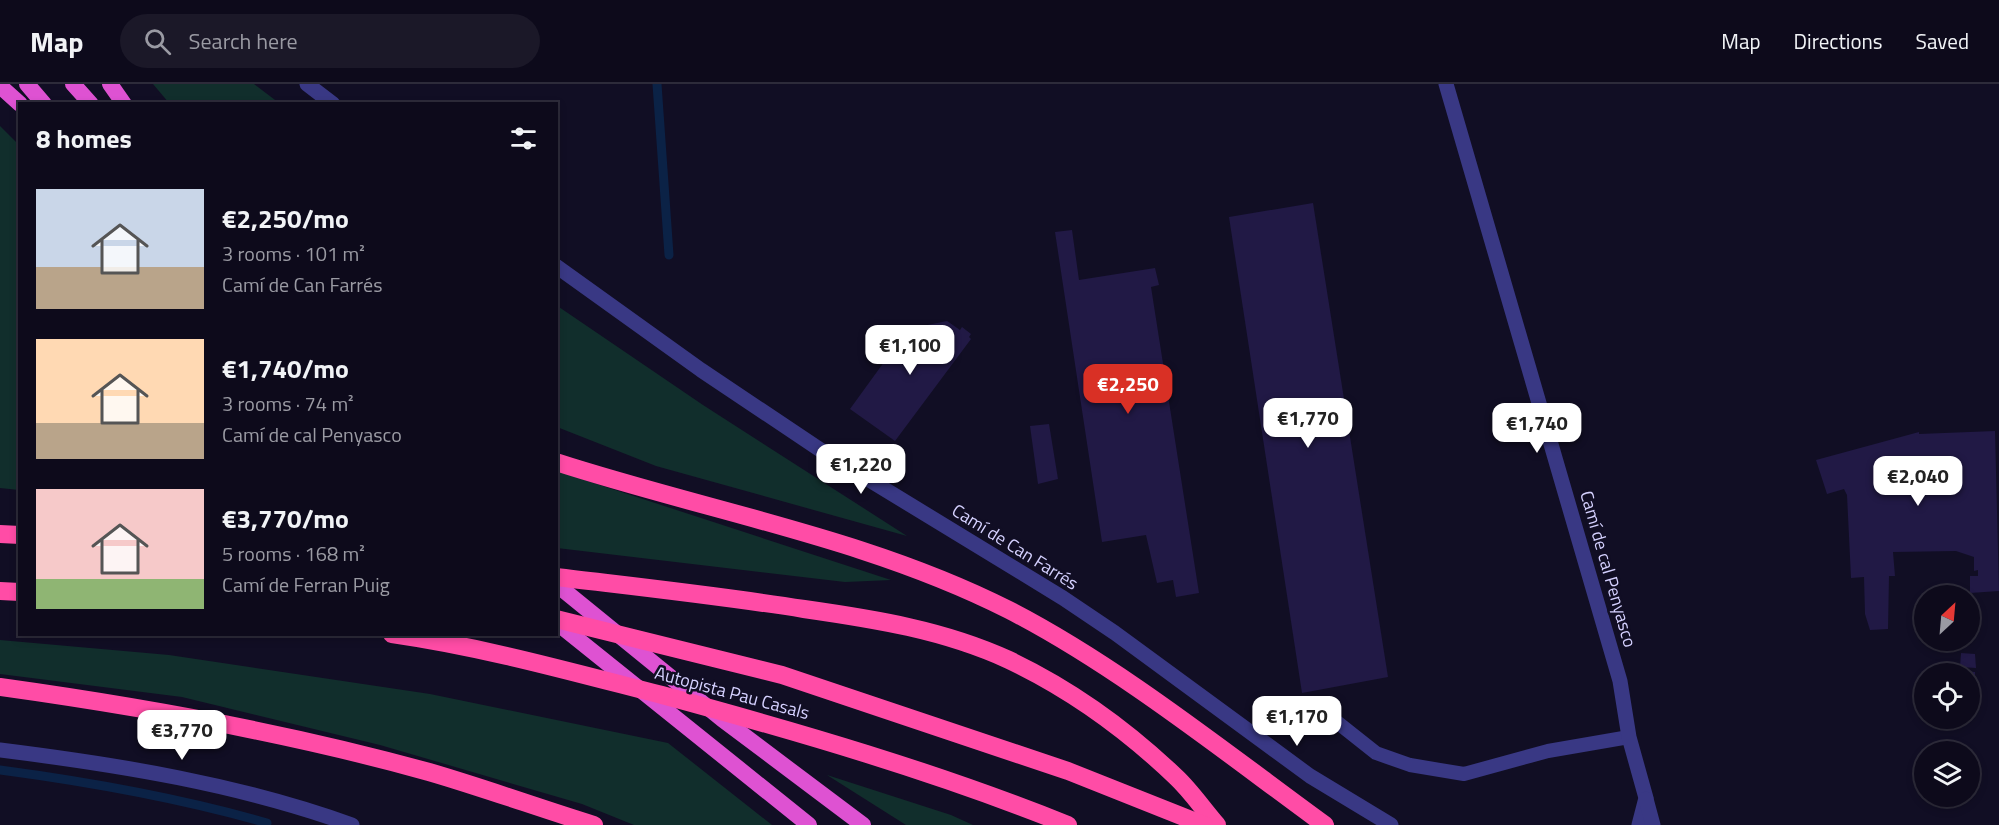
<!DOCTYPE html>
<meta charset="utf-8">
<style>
body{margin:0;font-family:"Titillium Web",sans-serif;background:#1b1828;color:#f1f3f6;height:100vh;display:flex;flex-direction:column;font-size:22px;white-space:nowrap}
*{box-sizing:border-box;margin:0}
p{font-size:20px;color:#9a9aa3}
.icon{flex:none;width:33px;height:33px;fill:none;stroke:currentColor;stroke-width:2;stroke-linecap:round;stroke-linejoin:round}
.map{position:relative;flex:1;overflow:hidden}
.details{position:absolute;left:18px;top:18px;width:540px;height:534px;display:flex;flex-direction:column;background:#0d0a1b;border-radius:0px;box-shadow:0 3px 9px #0003,0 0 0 2px #2d2b3a}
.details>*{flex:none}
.needle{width:39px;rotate:26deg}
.tools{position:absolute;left:1914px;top:501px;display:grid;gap:12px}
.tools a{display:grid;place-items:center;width:66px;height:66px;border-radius:50%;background:#0d0a1b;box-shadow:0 3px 9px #0003,0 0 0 2px #2d2b3a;font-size:30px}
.price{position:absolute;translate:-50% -51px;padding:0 14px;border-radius:12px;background:#fff;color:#222;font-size:20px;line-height:39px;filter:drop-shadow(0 2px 3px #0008)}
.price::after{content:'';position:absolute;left:50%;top:36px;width:18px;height:14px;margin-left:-9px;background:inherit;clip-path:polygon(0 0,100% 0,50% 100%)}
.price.current{background:#d93025;color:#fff}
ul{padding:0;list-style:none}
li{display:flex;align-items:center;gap:18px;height:150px;padding:0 18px}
li span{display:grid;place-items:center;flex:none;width:168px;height:120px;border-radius:0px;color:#555}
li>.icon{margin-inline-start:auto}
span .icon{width:72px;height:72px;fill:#fffc;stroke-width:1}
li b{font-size:26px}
h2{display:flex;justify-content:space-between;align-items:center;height:72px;padding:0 18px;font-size:26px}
header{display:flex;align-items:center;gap:36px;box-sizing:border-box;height:84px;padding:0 30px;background:#0d0a1b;border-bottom:2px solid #2d2b3a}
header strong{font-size:28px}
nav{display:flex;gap:33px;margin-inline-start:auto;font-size:21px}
.search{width:420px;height:54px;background:#1b1828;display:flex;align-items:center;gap:15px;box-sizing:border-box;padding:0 21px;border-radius:33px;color:#9a9aa3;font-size:22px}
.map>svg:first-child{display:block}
.green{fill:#112e2c}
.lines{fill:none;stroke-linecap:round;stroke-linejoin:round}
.stream{stroke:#0b2246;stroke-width:9}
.building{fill:#211945}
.service{stroke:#393884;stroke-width:14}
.minor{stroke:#393884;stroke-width:15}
.trunk{stroke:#de52d2;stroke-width:16}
.motorway{stroke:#ff4ca6;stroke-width:18}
.labels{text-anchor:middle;stroke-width:5;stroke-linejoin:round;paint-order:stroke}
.street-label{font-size:18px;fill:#d5d1ff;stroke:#110e24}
</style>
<header>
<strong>Map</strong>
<div class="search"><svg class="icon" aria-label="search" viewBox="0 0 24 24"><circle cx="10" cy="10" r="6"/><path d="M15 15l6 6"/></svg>Search here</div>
<nav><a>Map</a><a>Directions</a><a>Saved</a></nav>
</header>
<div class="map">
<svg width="1999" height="741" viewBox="0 0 1999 741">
<rect width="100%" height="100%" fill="#110e24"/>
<g class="green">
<polygon points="153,0 254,0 279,19 169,19"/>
<polygon points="0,42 19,61 19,406 0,404"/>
<polygon points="556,221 703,321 907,452 656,382 557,343"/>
<polygon points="557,387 891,496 845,498 557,464"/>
<polygon points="0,556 169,571 430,610 668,659 772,741 634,741 582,720 380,661 182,613 0,590"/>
<polygon points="827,691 951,731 973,741 906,741"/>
</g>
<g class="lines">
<g class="stream">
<polyline points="657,0 669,171"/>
<path d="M0,686C90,698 180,714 267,739"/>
</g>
</g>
<g class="building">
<polygon points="1313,119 1388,593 1302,609 1229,133"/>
<polygon points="1072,146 1079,196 1155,184 1159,201 1151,203 1199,509 1176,513 1173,496 1157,499 1146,451 1102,458 1055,148"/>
<polygon points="947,237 960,246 962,243 971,250 969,253 971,255 895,357 850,325 908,245"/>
<polygon points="1049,340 1058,395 1038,400 1030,342"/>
<polygon points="1995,347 1999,507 1970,509 1970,492 1978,492 1978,486 1974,487 1974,473 1956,467 1893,468 1895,492 1889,492 1888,545 1870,546 1865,530 1864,493 1851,494 1847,411 1844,405 1827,410 1816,376 1919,348 1919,350"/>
<polygon points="1961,569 1975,570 1976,584 1960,583"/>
<polygon points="1957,587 1975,588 1975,605 1970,605 1970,590 1957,590"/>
</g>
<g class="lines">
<polyline class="service" points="1323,627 1376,669 1410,681 1464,690 1548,667 1629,653"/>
<g class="minor">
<polyline points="307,0 333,20"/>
<polyline points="1446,0 1620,597 1629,653 1646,714 1639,741"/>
<polyline points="556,182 701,286 822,367 1063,514 1115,549 1310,692 1391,741"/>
<path d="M0,666C120,681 238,700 352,741"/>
<polyline points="1646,715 1653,741"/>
</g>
<g class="trunk">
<polyline points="27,0 44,20"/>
<polyline points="73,0 91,20"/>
<polyline points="110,0 124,20"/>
<polyline points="0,2 20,20"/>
<polyline points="556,500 722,635 863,741"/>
<polyline points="556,538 809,741"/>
</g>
<g class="motorway">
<path d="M556,378C707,427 867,454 1009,526C1118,582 1226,669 1325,741"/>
<polyline points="0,450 20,451"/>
<path d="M556,493C639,503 722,512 804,525C874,535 944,546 1009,576C1070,605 1127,646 1176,693C1191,707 1203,725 1217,741"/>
<polyline points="0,507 20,508"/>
<polyline points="556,535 782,591 1068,687 1204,741"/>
<path d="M392,550C483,563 572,588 662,611C799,648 936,688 1068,741"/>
<path d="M0,603C144,623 289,649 429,688C484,704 539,724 594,741"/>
</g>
</g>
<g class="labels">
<g class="street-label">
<text transform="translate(1015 463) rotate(32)" y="6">Camí de Can Farrés</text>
<text transform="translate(1608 485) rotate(74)" y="6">Camí de cal Penyasco</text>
<text transform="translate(732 609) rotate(15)" y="6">Autopista Pau Casals</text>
</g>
</g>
</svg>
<div class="tools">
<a><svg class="needle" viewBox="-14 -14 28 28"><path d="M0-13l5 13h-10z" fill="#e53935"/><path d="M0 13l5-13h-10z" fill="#9a9aa3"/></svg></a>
<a><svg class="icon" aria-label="locate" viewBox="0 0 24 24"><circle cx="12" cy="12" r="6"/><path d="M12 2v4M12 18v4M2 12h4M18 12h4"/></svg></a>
<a><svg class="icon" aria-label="layers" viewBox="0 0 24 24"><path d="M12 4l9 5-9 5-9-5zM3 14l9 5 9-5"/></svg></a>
</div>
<b class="price" style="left:910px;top:292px">€1,100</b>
<b class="price current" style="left:1128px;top:331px">€2,250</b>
<b class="price" style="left:1308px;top:365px">€1,770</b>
<b class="price" style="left:1537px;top:370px">€1,740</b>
<b class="price" style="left:861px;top:411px">€1,220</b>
<b class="price" style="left:1918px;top:423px">€2,040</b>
<b class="price" style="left:1297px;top:663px">€1,170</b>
<b class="price" style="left:182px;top:677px">€3,770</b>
<section class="details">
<h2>8 homes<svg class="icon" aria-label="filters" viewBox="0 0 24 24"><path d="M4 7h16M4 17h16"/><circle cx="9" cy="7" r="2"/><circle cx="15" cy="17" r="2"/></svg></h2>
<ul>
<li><span style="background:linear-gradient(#c9d6e8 65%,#b9a48a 0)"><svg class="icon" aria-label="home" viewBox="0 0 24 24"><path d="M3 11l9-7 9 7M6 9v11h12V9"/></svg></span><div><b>€2,250/mo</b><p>3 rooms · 101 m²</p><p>Camí de Can Farrés</p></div></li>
<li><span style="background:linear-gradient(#ffd9b3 70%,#b9a48a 0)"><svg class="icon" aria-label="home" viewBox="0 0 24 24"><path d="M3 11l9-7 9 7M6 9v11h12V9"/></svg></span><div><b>€1,740/mo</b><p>3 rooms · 74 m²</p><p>Camí de cal Penyasco</p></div></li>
<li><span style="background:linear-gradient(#f6c9c9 75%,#8fb573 0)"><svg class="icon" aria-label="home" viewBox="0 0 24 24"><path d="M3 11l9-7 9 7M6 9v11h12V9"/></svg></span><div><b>€3,770/mo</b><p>5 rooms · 168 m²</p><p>Camí de Ferran Puig</p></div></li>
</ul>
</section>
</div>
